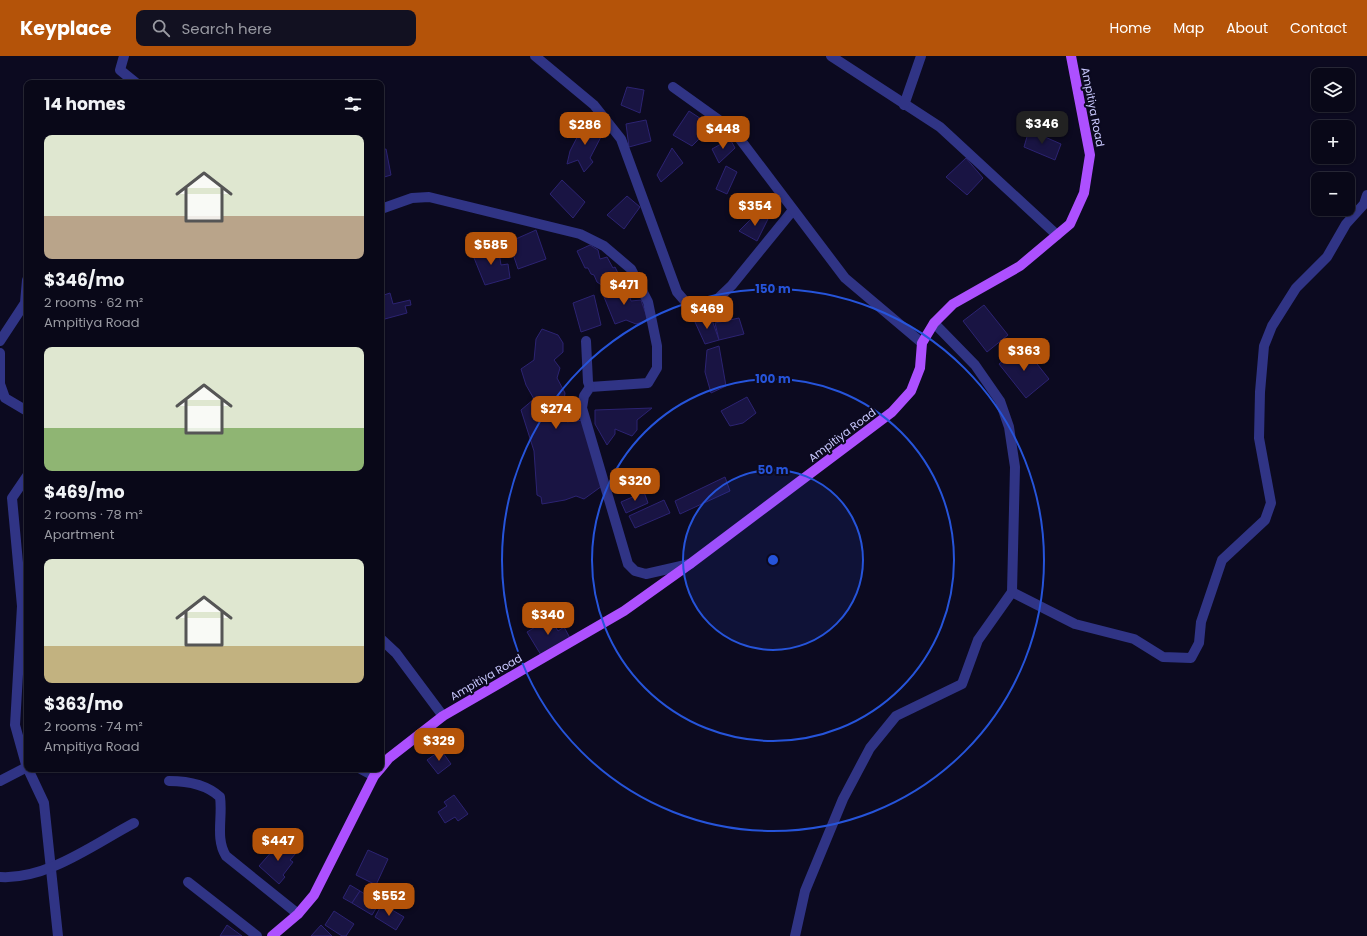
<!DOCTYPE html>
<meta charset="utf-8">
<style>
body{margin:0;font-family:Poppins,sans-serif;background:#121121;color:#f1f3f6;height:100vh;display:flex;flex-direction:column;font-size:15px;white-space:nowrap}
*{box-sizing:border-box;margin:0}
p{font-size:13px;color:#999aa2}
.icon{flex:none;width:22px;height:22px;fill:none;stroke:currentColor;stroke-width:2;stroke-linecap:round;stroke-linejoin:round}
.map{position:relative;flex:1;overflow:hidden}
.sheet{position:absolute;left:24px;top:24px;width:360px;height:692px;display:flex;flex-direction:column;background:#090818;border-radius:8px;box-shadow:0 1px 3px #0004,0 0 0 1px #292937}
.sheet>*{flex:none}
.tools{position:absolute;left:1311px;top:12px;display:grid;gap:8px}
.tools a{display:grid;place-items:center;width:44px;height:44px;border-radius:8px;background:#090818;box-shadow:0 1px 3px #0004,0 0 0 1px #292937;font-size:20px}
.price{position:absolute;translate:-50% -34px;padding:0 9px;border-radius:8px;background:#b45309;color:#fff;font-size:13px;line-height:26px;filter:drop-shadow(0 1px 2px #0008)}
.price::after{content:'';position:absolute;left:50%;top:24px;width:12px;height:9px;margin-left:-6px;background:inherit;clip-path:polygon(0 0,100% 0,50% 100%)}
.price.active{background:#222;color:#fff}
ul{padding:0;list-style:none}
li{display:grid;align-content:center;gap:8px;height:212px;padding:0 20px}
li span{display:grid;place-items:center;height:124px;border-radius:8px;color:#555}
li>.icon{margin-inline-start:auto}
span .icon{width:72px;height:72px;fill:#fffc;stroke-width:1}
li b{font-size:17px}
h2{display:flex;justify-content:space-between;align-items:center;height:48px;padding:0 20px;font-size:17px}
header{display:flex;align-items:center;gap:24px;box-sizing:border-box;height:56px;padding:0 20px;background:#b45309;color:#fff}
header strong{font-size:19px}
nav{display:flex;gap:22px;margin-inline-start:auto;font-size:14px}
.search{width:280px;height:36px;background:#121121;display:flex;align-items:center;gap:10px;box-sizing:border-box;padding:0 14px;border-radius:8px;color:#999aa2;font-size:15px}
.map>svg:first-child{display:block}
.building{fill:#191443;stroke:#2c2372}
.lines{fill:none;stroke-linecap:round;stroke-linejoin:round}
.minor{stroke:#303485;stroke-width:10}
.major{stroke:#ad50ff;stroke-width:10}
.ring{fill:none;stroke:#2654da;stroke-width:2}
.labels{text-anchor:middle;stroke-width:4;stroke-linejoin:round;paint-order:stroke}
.street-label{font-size:11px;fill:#cac9ff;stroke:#0c0a20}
.centre{fill:#2654da;stroke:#0c0a20;stroke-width:2}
.ring-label{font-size:12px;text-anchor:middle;font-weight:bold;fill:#2654da;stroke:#0c0a20;stroke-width:4;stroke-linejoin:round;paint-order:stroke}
</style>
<header>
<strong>Keyplace</strong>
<div class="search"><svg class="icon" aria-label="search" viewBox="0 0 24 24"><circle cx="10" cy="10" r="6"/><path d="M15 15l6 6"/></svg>Search here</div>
<nav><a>Home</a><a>Map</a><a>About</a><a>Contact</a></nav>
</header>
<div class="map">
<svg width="1367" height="880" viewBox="0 0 1367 880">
<rect width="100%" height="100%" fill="#0c0a20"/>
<g class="building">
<polygon points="627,31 644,34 640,57 621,49"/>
<polygon points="689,55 712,70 692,90 673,79"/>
<polygon points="646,64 651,85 629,91 626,68"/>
<polygon points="584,68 604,75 590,102 593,106 584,116 578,104 567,108 570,95"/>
<polygon points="1029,74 1061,88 1055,104 1024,91"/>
<polygon points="730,83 735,92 719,107 712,93"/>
<polygon points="672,92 683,107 661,126 657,119"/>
<polygon points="386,93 391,119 381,122 381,94"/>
<polygon points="966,102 983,122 967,139 946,121"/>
<polygon points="726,110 737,116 727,138 716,133"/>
<polygon points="562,124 585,146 573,162 550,138"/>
<polygon points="627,140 640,151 624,173 607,159"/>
<polygon points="758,156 768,163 757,185 739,175"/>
<polygon points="536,174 546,203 518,213 509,186"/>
<polygon points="590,189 598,194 600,203 607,201 613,212 615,211 621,223 613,228 603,230 597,226 594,219 591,218 588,212 585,212 577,195"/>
<polygon points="498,190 501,209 508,208 510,222 485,229 472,197"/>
<polygon points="626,228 631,245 641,244 648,264 636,268 626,264 615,268 602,236"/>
<polygon points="390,237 393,248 410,244 411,249 405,250 407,257 381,264 381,240"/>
<polygon points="594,239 601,269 581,276 573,247"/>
<polygon points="984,249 1008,279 987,296 963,265"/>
<polygon points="711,261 719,284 705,288 695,266"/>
<polygon points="739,262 744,278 719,284 715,267"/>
<polygon points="542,273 558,279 563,287 563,296 554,304 560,312 557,322 565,337 562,360 567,366 584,364 602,430 584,443 576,440 565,444 542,448 541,441 537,439 534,395 521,354 534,343 526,329 521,313 534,304 536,283"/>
<polygon points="1022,289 1049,323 1026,342 999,308"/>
<polygon points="719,290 726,330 711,337 705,316 707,294"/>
<polygon points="747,341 756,357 743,367 730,370 721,355"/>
<polygon points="652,352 637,364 637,374 632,380 615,373 615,378 607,389 595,368 595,354"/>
<polygon points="725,421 730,435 680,458 675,445"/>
<polygon points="644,436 648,447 626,457 621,446"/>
<polygon points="664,444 670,457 635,472 629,460"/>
<polygon points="550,562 558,575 564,571 570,582 541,599 527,576"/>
<polygon points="441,694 451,708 438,718 427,704"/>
<polygon points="454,739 468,758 458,765 455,761 445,767 438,756 447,750 444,746"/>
<polygon points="282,784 296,797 290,804 293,806 283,819 285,821 279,828 259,810"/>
<polygon points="368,794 388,803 376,829 356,819"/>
<polygon points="350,829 360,835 352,847 343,842"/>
<polygon points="360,835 379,847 372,859 352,847"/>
<polygon points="382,848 404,861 396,874 375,861"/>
<polygon points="334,855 354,868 346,880 342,880 325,869"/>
<polygon points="227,869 242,880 220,880"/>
<polygon points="321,869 332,880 311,880"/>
</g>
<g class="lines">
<g class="minor">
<polyline points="124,0 120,14 136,27"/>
<polyline points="535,0 594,49 621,83 677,236 690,251 712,248 732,229 793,154"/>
<polyline points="831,0 940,71 1057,179"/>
<polyline points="673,31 733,74 845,222 922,287"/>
<polyline points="904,49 921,0"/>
<polyline points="381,153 412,142 429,141 580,178 604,190 631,213 648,246 657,290 657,312 648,327 590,331 584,340 582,352 628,508 635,515 646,518 690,508"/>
<polyline points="0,285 25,247 27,224"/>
<polyline points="586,285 588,326 590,331"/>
<polyline points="0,297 0,328 5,342 27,355"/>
<polyline points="27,420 12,442 22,550 15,669 27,712"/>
<polyline points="1012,536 1075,568 1134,583 1163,601 1191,602 1199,587 1201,566 1222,504 1265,464 1271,447 1259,382 1260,336 1264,290 1272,270 1296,232 1327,201 1346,168 1364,148 1367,139"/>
<polyline points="381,583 396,597 443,660"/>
<polyline points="28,713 44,747 58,880"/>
<polyline points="361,713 374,720"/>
<polyline points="0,725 27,711"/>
<path d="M169,725C187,725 206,728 220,741C223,760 215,783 226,800L298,858"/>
<path d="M0,821C47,824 94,788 134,767"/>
<polyline points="188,826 257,880"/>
<polyline points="795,880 805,835 843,743 870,692 896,660 962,628 978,584 1012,536 1015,411 1009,371 1000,345 975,309 934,267"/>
</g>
<g class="major">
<polyline points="381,712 389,702 443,660 624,555 690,508 892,356 911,335 920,312 922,287 934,267 953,248 1020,210 1070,168 1084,137 1090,99 1071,0"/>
<polyline points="272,880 298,858 314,839 374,720 380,713"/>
</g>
</g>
<circle cx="773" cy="504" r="90" fill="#2654da" fill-opacity=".12"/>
<g class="ring">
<circle cx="773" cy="504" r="90"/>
<circle cx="773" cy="504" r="181"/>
<circle cx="773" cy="504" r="271"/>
</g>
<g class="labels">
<g class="street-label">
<text transform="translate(1093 51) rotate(79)" y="4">Ampitiya Road</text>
<text transform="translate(842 379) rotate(-37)" y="4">Ampitiya Road</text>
<text transform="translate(486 621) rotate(-30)" y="4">Ampitiya Road</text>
</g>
</g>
<circle cx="773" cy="504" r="6" class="centre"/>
<g class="ring-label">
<text x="773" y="237">150 m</text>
<text x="773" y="327">100 m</text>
<text x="773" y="418">50 m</text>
</g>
</svg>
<div class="tools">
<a><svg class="icon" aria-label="layers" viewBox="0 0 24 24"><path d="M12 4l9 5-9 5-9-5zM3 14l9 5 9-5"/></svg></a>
<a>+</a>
<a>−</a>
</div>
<b class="price active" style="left:1042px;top:89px">$346</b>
<b class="price" style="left:585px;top:90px">$286</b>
<b class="price" style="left:723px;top:94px">$448</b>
<b class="price" style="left:755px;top:171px">$354</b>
<b class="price" style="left:491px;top:210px">$585</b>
<b class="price" style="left:624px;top:250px">$471</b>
<b class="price" style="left:707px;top:274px">$469</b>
<b class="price" style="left:1024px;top:316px">$363</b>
<b class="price" style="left:556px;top:374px">$274</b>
<b class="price" style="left:635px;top:446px">$320</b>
<b class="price" style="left:548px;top:580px">$340</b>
<b class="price" style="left:439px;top:706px">$329</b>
<b class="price" style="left:278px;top:806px">$447</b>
<b class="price" style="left:389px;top:861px">$552</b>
<section class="sheet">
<h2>14 homes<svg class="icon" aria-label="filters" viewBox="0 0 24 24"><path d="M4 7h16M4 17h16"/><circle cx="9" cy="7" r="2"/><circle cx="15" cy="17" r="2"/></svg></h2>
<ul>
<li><span style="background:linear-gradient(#dfe7d0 65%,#b9a48a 0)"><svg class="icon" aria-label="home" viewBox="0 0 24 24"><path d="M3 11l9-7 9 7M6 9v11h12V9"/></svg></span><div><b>$346/mo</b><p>2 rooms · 62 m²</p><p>Ampitiya Road</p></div></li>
<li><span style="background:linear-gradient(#dfe7d0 65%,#8fb573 0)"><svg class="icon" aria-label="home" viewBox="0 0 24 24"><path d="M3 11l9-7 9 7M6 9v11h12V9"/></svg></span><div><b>$469/mo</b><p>2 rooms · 78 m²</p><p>Apartment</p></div></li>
<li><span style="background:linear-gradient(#dfe7d0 70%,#c2b280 0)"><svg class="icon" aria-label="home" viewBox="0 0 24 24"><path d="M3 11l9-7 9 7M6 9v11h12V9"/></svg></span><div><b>$363/mo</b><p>2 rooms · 74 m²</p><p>Ampitiya Road</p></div></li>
</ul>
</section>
</div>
